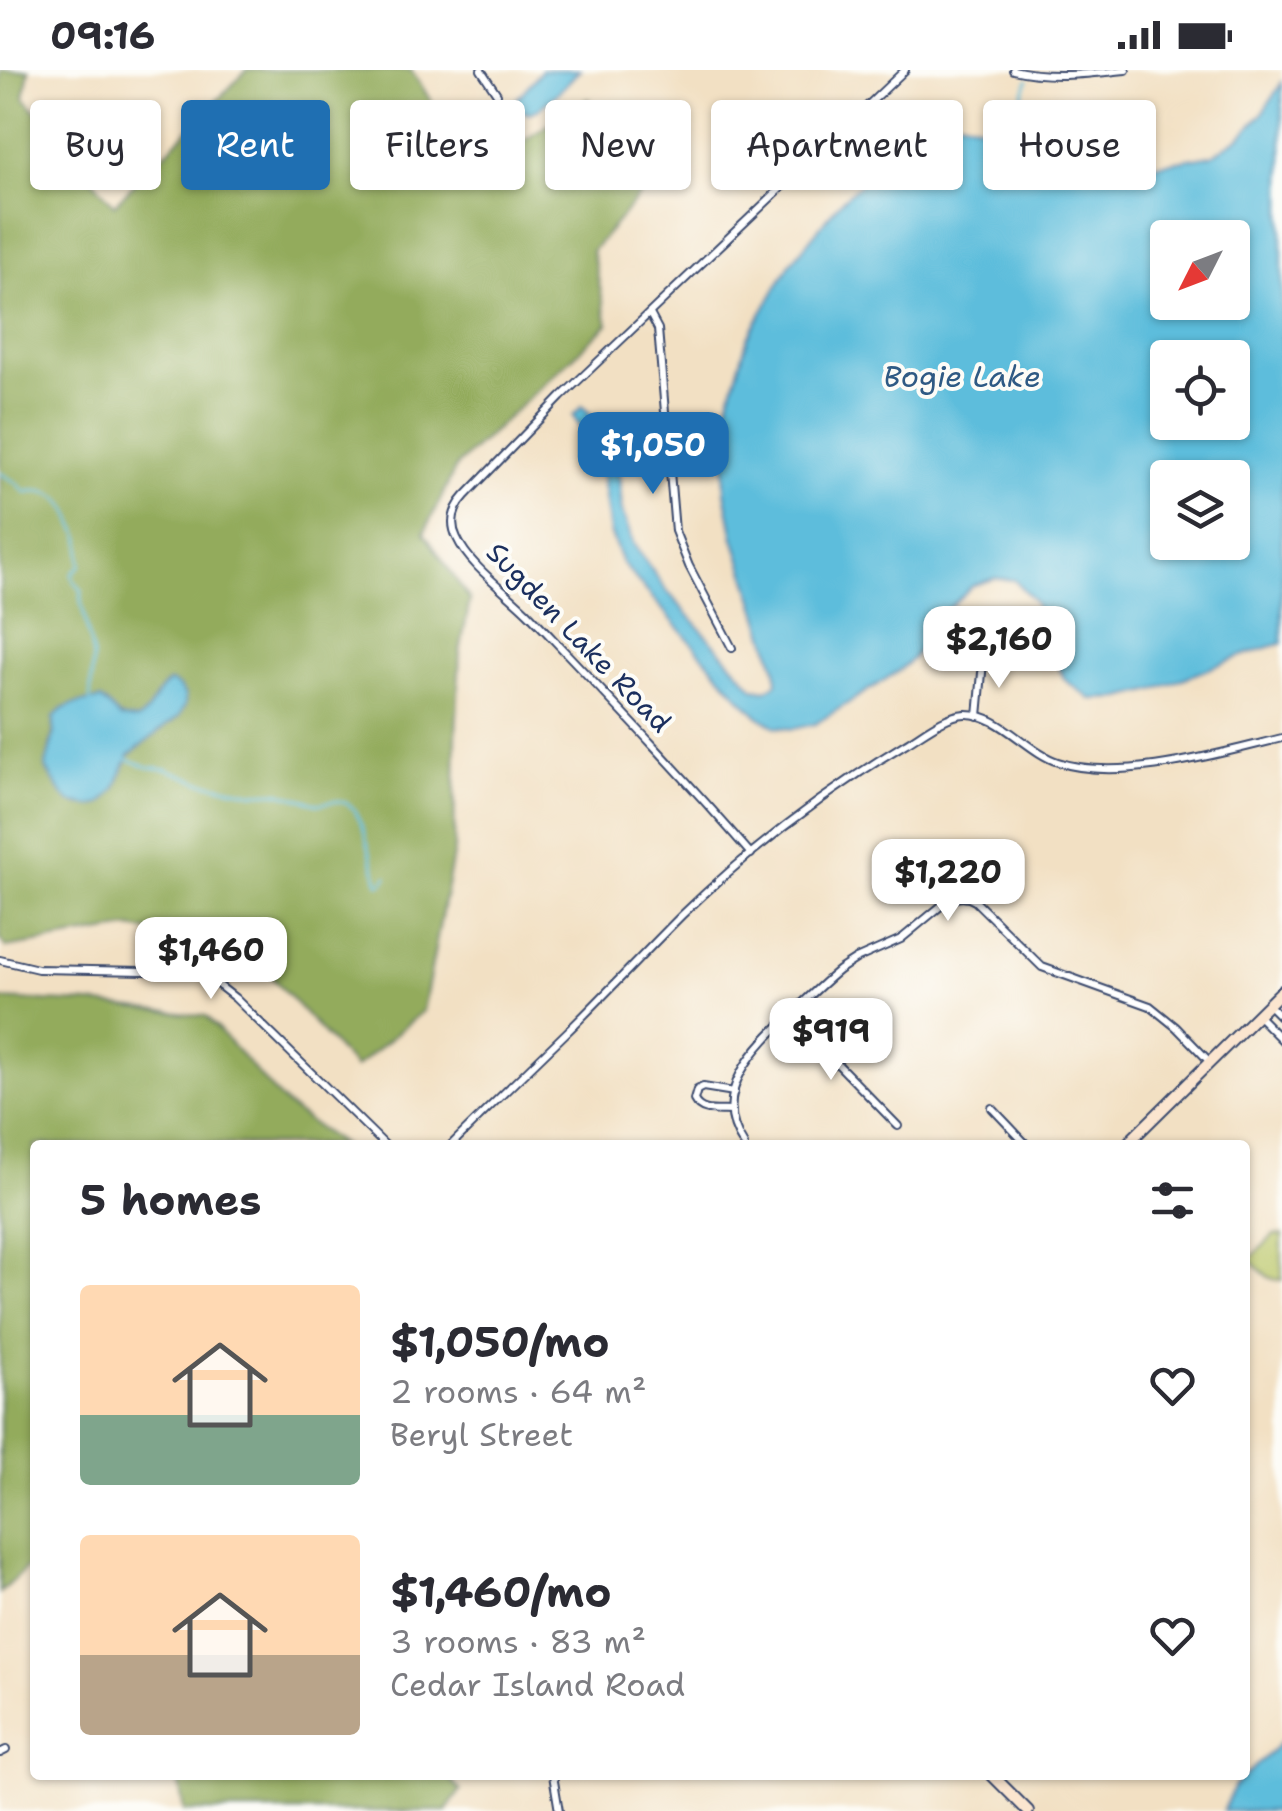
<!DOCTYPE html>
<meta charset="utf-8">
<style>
body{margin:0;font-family:"Shantell Sans",sans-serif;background:#f7f7f7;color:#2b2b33;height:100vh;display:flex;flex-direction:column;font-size:38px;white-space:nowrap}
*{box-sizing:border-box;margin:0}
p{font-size:32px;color:#7c7c81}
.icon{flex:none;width:55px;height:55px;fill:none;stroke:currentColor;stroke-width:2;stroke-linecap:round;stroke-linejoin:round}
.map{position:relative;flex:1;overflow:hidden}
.drawer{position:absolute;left:30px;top:1070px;width:1220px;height:640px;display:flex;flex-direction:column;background:#fff;border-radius:10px;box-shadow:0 2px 8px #0004}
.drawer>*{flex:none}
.banner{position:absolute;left:30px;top:30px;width:1222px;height:90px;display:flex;gap:20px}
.needle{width:65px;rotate:228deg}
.controls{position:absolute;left:1150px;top:150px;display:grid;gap:20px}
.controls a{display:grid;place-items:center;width:100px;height:100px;border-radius:10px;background:#fff;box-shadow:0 2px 8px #0004;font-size:50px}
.price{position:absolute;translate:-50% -85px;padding:0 22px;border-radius:20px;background:#fff;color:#222;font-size:32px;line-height:65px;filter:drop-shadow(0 2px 5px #0008)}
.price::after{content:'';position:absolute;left:50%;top:60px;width:30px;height:22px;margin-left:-15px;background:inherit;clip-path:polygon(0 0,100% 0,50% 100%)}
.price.current{background:#1f6fb2;color:#fff}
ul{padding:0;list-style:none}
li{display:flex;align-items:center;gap:30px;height:250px;padding:0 50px}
li span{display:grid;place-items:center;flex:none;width:280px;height:200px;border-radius:10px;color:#555}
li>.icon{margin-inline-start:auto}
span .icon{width:120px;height:120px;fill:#fffc;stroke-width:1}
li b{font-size:42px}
h2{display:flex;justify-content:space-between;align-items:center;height:120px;padding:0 50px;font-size:42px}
.pill{padding:0 35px;border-radius:10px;background:#fff;box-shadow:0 2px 8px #0004;font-size:35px;line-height:90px}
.pill.current{background:#1f6fb2;color:#fff}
.status{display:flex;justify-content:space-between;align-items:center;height:70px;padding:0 50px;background:#fff;direction:ltr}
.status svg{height:28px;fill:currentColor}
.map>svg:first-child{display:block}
.green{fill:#bac668;stroke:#6a7a63;stroke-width:2.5}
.forest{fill:#93ab5c;stroke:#576d5d;stroke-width:2.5;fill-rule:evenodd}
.water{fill:#5dbddc;stroke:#3c769d;stroke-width:2.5;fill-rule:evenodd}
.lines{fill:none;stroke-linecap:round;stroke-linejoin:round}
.stream{stroke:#5dbddc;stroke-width:2.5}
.minor-casing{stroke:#3b4a6d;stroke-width:10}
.secondary-casing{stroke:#3b4a6d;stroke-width:14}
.minor{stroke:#fff;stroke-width:6}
.secondary{stroke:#fbe5cf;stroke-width:10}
.labels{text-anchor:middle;stroke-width:8;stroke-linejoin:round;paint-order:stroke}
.street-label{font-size:28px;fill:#1b2f5e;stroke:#fdfcf7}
.water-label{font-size:30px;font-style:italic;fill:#2f5a84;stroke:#fdfcf7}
</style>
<div class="status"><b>09:16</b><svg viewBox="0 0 49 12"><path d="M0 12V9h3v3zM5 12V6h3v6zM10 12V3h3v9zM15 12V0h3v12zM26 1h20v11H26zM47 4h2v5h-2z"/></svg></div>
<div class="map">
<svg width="1282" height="1741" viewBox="0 0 1282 1741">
<rect width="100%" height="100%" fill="#fdfcf7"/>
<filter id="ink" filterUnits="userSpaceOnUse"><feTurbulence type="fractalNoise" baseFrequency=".01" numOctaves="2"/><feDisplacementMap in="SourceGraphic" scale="20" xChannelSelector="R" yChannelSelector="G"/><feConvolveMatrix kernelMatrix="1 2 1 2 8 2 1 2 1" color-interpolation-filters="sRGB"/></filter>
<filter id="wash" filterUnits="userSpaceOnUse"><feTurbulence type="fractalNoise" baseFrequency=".0048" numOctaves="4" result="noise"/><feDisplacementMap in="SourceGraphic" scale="40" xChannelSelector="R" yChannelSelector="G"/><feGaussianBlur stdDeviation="2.25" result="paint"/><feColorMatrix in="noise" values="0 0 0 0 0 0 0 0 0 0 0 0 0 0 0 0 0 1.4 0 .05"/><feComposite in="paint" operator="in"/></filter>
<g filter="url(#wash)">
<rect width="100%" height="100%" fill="#f2e0c3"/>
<path class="green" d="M1274,1165H1282V1210C1267,1211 1260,1199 1250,1189Z"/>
<g class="forest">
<path d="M0,0H29L24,27L114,135L247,0H411L434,35L508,81L588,29L653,110L592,181L608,254L457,395L424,463L470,530L460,582L456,666L454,780L423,941L355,998L243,876L129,858L6,878L0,869ZM170,612L179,646L129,685L115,719L101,734H76L68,730L47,700C47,681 55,666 54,647C67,633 86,630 106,633C114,645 122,651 137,650C154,641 153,621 170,612Z"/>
<polygon points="0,929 89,933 206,946 285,1034 342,1075 35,1075 35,1500 30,1495 0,1523"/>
<polygon points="177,1705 446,1705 461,1720 446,1741 184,1741"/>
</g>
<g class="water">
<path d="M542,0H580C566,12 527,66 515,31Z"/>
<path d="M1282,12V573L1241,586L1154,620L1121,628L1091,629L1065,610L1057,593L1048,560L1033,530L1014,510L995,508L972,516L943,543L912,589L900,600L815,654L792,659L776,657L758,646L740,628L622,493L610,462L602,407L589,373L573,346L582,336L597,350L609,373L619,402L622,441L634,475L667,521L754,618L766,620L777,613L776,599L734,468L725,422L723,351L748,267L790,194L840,132L889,88L932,59L959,50L1010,64L1047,79L1138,98L1212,85L1240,67L1262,44ZM1168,168H1232V232H1168ZM1168,288H1232V352H1168ZM1168,408H1232V472H1168Z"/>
<path d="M170,612L178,616L185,625V635L179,646L129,685L115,719L101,734L90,736L70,732L63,725L47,700L46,695L54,664V647C68,631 83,634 101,629L120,648L137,650C154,641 153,621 170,612Z"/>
<polygon points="1282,1671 1282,1741 1223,1741 1235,1715"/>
</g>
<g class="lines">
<g class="stream">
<polyline points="1010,64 1028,10"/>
<path d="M0,403L17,413L25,422C51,417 66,429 74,454C76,459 80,464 81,470C82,478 79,486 81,495L72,503L73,509L82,521L81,531L93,586L90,632"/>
<polyline points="127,689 148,697 166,699 200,712 255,723 277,722 319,734 335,731 346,733 354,739 364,761 379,814 383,813 387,806"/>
</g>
</g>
</g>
<g filter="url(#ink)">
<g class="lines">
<defs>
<g id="minor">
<polyline points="481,0 497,24"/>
<path d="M1013,0C1051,9 1088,4 1126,0"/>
<polyline points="650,244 658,259 675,461 689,496 732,578"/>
<polyline points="978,646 983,592"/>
<path d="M751,784C680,702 605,624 531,546C508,522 470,497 457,468C449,452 454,438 465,426L561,327L905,0"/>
<polyline points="0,890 38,899 197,902 212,910 235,928 385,1075"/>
<polyline points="1269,935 1282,948"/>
<polyline points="790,945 898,1056"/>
<polyline points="1258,946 1282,970"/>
<polyline points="992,1038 1027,1075"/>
<path d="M732,1041C718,1040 701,1044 694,1030L697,1020L703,1017L734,1022"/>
<path d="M451,1075C488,1038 527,1001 565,964C605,925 643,884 682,845C750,779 824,723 905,674C922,664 945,645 965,644C999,643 1027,682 1058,692C1119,713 1220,683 1282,668"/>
<path d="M744,1075C708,1022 757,976 793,942C808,928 823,913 839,900L856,889L901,869L947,831C957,827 966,825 975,831L1042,897L1150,936L1176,957L1209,991"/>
<polyline points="0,1683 6,1680"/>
<polyline points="553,1705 559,1741"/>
</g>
<g id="secondary">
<polyline points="1126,1075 1282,921"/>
<polyline points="992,1705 1028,1741"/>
</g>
</defs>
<use href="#minor" class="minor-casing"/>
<use href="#secondary" class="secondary-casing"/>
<use href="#minor" class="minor"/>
<use href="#secondary" class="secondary"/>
</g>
</g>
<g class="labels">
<g class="street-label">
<text transform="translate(579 567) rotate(46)" y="10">Sugden Lake Road</text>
</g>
<g class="water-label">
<text x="962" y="317">Bogie Lake</text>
</g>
</g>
</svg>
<div class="controls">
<a><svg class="needle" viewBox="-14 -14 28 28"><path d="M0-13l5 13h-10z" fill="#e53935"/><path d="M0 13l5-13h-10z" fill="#7c7c81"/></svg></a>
<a><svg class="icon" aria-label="locate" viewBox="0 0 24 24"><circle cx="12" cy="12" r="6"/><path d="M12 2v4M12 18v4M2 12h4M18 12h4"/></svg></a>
<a><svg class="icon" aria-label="layers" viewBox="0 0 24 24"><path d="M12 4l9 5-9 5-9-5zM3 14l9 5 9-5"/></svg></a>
</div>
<b class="price current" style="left:653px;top:427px">$1,050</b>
<b class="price" style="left:999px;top:621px">$2,160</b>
<b class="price" style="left:948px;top:854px">$1,220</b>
<b class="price" style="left:211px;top:932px">$1,460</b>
<b class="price" style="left:831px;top:1013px">$919</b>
<div class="banner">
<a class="pill">Buy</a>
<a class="pill current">Rent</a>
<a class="pill">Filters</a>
<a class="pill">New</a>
<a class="pill">Apartment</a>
<a class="pill">House</a>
</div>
<section class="drawer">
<h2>5 homes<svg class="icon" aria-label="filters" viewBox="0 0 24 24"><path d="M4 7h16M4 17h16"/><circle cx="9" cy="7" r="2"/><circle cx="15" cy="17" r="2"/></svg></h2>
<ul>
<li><span style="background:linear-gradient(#ffd9b3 65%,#7fa58c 0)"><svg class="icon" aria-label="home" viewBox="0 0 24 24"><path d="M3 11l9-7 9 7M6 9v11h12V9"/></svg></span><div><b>$1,050/mo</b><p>2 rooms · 64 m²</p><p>Beryl Street</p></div><svg class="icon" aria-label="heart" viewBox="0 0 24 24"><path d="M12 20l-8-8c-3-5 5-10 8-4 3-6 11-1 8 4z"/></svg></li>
<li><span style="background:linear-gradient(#ffd9b3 60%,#b9a48a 0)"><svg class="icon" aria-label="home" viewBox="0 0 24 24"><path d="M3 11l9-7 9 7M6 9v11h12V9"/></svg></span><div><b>$1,460/mo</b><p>3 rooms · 83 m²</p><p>Cedar Island Road</p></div><svg class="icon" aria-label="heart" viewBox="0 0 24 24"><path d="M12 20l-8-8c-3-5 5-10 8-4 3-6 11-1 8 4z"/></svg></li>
</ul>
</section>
</div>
